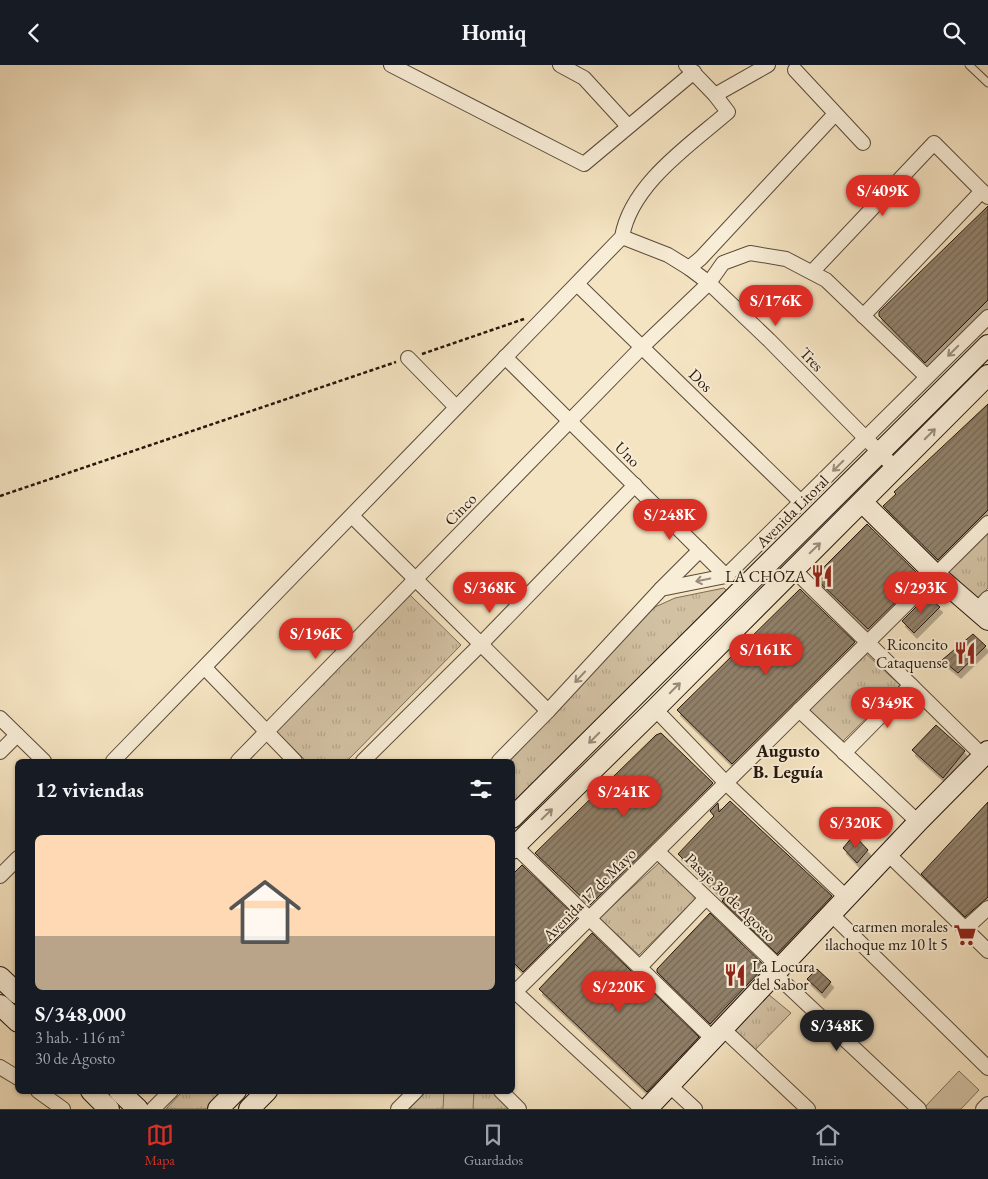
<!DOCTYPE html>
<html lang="es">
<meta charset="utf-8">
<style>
body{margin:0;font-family:"EB Garamond",serif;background:#242831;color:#f1f3f6;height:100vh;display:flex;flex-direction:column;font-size:19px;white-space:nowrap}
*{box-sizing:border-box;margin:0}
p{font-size:16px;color:#9ea1a6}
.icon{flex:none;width:28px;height:28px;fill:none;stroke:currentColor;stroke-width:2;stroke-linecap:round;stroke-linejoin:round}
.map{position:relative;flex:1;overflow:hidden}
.details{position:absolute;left:15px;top:694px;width:500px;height:335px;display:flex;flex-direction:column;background:#171b24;border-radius:8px;box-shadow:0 1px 4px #0004}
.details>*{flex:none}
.price{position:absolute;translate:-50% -42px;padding:0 11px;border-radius:18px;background:#d93025;color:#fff;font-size:16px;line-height:32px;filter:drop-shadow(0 1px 2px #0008)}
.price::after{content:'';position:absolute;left:50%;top:30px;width:15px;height:11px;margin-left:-8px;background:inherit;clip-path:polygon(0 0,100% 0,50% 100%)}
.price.selected{background:#222;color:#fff}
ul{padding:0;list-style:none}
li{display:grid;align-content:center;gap:10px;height:265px;padding:0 20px}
li span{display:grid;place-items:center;height:155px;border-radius:8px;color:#555}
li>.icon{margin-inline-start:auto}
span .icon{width:90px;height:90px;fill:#fffc;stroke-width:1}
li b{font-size:21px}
h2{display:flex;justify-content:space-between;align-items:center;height:60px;padding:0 20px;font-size:21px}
header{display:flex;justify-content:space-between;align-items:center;height:65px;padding:0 20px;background:#171b24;font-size:22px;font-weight:700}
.tabs{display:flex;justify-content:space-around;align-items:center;height:70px;border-top:1px solid #363941;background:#171b24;font-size:14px;color:#9ea1a6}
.tabs a{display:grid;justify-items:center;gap:2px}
.tabs .selected{color:#d93025}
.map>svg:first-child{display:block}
.grass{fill:url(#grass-tufts);stroke:#7c6c58}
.pitch{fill:#d2c1a3;stroke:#7c6c58}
.building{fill:url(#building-hatch);stroke:#25160c;filter:url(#shadow)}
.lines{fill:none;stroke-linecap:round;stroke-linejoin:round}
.lane-casing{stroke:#594a3a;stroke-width:9}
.street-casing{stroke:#594a3a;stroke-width:16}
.secondary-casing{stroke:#25160c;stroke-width:22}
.path{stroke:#25160c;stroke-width:2.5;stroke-dasharray:4 2.5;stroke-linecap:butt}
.lane{stroke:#f8edd7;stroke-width:7}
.street{stroke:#f8edd7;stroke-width:14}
.secondary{stroke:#f8edd7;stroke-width:20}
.oneway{stroke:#998c7c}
.labels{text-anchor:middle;stroke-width:4;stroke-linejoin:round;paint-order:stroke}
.street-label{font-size:16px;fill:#25160c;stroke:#f8edd7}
.poi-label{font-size:16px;fill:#25160c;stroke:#f8edd7;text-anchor:end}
.neighbourhood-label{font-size:18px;font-weight:bold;fill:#25160c;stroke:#f8edd7}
</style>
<header><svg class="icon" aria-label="back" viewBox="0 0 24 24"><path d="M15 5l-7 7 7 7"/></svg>Homiq<svg class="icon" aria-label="search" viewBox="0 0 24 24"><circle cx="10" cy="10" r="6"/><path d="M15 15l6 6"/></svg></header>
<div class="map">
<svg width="988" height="1044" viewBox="0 0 988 1044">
<defs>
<pattern id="grass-tufts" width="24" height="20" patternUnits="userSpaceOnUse" patternTransform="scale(1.25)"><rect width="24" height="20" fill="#d2c1a3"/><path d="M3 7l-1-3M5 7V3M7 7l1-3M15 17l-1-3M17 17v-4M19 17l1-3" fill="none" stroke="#b4a58b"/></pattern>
<pattern id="building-hatch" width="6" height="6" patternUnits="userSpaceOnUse" patternTransform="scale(1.25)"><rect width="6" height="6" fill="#91816b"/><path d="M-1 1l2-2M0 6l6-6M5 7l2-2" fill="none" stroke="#766956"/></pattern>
<filter id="shadow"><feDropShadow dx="3" dy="5.5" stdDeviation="0" flood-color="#0004"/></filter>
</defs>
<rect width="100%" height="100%" fill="#f5e4c2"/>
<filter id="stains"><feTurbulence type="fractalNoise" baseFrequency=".004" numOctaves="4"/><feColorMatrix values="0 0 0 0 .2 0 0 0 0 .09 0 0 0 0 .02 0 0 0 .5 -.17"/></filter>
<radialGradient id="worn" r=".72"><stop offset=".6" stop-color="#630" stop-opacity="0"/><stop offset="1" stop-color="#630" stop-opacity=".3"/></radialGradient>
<g class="grass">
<polygon points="988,464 988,523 976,535 945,507"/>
<polygon points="724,523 728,527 513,741 512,696 505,696 655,542 675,533"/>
<polygon points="410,530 461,580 347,696 306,696 275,665"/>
<polygon points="864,587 900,620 842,677 807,645"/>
<polygon points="659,798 697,833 639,890 599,853"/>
<polygon points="768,929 791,948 752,988 731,968"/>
<polygon points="183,1026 226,1026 208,1044 166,1044"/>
<polygon points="427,1026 491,1026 510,1044 409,1044"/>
</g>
<g class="pitch">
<polygon points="959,1006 979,1025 961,1044 923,1044"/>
<polygon points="444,1026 474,1026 473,1044 443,1044"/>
</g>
<g class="building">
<polygon points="988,141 988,235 925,298 879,251 879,247"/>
<polygon points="988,339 988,445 938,495 883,441 896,429 894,427"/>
<polygon points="867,459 920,511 920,513 868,564 814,512"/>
<polygon points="800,524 855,577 732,699 677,645"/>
<polygon points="927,531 940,542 914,568 902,556"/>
<polygon points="973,569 986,581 958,608 942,595"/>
<polygon points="936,660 965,686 943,713 912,685"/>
<polygon points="661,668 713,718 590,840 535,788 656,670"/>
<polygon points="730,736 832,831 777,889 722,836 724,834 678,789 714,751 710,746 718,738 719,747"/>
<polygon points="988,737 988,832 965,852 921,809"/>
<polygon points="854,770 868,785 857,798 843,783"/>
<polygon points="522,800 577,853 523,907 512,896 512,810"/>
<polygon points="710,848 765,901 710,959 657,907 657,904"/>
<polygon points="592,868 699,972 647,1027 539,924"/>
<polygon points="817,904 831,917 822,928 807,914"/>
</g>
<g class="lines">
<defs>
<polyline id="lane" points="969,0 988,18"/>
<g id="street">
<polyline points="391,0 584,99 694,7"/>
<polyline points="560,0 584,13 628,61"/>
<polyline points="795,5 863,78"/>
<polyline points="715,30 768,0"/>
<polyline points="622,172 668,190 689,203 709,218 769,275 895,403"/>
<polyline points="689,203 701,193 835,49"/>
<polyline points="812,207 934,78 988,132"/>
<polyline points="577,219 801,437"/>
<polyline points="863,251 982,126"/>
<polyline points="505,292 726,511"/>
<polyline points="408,293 456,342"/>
<polyline points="352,451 548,646"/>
<polyline points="793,504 983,691"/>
<polyline points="661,524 700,485"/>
<polyline points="977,545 988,533"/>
<polyline points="205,603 295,696"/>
<polyline points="655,644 726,718 847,833"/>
<polyline points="799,645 918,757"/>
<polyline points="0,653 44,696"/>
<polyline points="0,687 17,670"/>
<polyline points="844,688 911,620"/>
<path d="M113,696L622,172C631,119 690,80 728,47L715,30L686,0"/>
<polyline points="238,696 642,282 709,218 723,198 750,188 786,194 826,215 927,312"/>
<polyline points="363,696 480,580 635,420"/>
<polyline points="499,696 548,646 661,524 726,511 988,252"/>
<polyline points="515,781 713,974"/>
<polyline points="657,786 780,903"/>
<polyline points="889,790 988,886"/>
<polyline points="0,811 18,793"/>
<polyline points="831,849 988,1003"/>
<polyline points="966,863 988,843"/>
<polyline points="640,902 706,833"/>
<polyline points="775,909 919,1044"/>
<polyline points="512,924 642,1044"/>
<polyline points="512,930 988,458"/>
<polyline points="723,964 808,1044"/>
<polyline points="0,1002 18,1013"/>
<polyline points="669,1020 695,1044"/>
<polyline points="38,1026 63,1044"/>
<polyline points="501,1026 519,1044"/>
<polyline points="153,1044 171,1026"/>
<polyline points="398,1044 416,1026"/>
<polyline points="983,1044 988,1039"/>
</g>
<g id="secondary">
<polyline points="862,437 936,510 988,555"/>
<polyline points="512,753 988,280"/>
<polyline points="512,784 655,644 988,310"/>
<polyline points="0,912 18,929"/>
<polyline points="0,940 18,957"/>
<polyline points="91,1026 109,1044"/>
<polyline points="119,1026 138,1044"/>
<polyline points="218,1044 236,1026"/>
<polyline points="249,1044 267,1026"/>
<polyline points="647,1044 918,757 988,686"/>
</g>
</defs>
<use href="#lane" class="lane-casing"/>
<use href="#street" class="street-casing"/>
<use href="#secondary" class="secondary-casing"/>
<g class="path">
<polyline points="422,289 524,254"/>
<polyline points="0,431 396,297"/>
</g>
<use href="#lane" class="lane"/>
<use href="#street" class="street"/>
<use href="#secondary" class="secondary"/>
</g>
<defs><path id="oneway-shaft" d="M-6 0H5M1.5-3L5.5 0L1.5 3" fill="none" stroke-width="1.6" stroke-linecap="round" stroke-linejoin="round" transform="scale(1.25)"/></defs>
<g class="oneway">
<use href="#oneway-shaft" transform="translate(953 286) rotate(135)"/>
<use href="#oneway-shaft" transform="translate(930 369) rotate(-45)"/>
<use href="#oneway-shaft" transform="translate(838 401) rotate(135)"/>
<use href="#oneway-shaft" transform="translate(815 483) rotate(-44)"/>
<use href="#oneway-shaft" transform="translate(703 515) rotate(168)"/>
<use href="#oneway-shaft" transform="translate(580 612) rotate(133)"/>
<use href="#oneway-shaft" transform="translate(675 623) rotate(-45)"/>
<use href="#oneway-shaft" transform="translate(594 673) rotate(135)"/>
<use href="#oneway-shaft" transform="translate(547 749) rotate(-44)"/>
</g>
<defs>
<symbol id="restaurant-bare" viewBox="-9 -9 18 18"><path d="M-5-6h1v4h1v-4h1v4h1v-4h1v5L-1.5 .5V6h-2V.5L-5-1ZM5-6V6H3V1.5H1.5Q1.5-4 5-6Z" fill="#8f2418" stroke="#f8edd7" stroke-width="2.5" paint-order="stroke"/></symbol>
<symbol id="supermarket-bare" viewBox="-9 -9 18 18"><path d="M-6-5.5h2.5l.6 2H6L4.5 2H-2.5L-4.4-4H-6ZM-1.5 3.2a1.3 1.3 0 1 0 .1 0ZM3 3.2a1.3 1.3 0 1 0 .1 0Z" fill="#8f2418" stroke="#f8edd7" stroke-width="2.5" paint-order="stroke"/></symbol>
</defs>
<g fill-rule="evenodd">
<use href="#restaurant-bare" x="806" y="495" width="32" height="32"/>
<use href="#restaurant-bare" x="949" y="572" width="32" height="32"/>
<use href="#supermarket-bare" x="949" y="854" width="32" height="32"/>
<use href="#restaurant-bare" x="719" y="894" width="32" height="32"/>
</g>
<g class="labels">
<g class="street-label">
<text transform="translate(812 294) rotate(46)" y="6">Tres</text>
<text transform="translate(701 315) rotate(44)" y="6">Dos</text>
<text transform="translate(628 389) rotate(45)" y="6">Uno</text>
<text transform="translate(460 444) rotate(-46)" y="6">Cinco</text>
<text transform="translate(792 446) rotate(-45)" y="6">Avenida Litoral</text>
<text transform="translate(589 829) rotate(-45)" y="6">Avenida 17 de Mayo</text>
<text transform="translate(731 832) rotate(44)" y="6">Pasaje 30 de Agosto</text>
</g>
<g class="poi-label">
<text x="806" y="517">LA CHOZA</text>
<text x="948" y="585">Riconcito<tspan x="948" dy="18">Cataquense</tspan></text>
<text x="948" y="867">carmen morales<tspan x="948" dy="18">ilachoque mz 10 lt 5</tspan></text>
<text x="752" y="907" text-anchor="start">La Locura<tspan x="752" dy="18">del Sabor</tspan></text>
</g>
<g class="neighbourhood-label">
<text x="788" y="692">Augusto<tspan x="788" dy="21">B. Leguía</tspan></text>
</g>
</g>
<rect width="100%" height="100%" filter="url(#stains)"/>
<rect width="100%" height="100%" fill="url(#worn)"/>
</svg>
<b class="price" style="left:883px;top:152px">S/409K</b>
<b class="price" style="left:776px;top:262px">S/176K</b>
<b class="price" style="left:670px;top:476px">S/248K</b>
<b class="price" style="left:490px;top:549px">S/368K</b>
<b class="price" style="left:921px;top:549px">S/293K</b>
<b class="price" style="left:316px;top:595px">S/196K</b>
<b class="price" style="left:766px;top:611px">S/161K</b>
<b class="price" style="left:888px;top:664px">S/349K</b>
<b class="price" style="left:624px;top:753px">S/241K</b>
<b class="price" style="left:856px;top:784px">S/320K</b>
<b class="price" style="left:619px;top:948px">S/220K</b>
<b class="price selected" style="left:837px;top:987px">S/348K</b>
<section class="details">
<h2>12 viviendas<svg class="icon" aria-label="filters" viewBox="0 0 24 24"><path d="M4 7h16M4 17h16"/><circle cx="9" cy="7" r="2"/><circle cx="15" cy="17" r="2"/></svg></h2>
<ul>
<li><span style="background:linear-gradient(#ffd9b3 65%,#b9a48a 0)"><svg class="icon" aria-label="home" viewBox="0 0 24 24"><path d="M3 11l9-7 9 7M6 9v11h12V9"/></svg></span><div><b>S/348,000</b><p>3 hab. · 116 m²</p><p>30 de Agosto</p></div></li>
</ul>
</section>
</div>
<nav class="tabs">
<a class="selected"><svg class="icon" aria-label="map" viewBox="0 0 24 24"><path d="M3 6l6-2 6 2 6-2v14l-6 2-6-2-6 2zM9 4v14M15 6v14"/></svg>Mapa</a>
<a><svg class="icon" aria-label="saved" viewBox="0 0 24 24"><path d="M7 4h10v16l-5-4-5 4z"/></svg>Guardados</a>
<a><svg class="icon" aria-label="home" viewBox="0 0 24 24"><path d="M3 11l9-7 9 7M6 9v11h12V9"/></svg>Inicio</a>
</nav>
